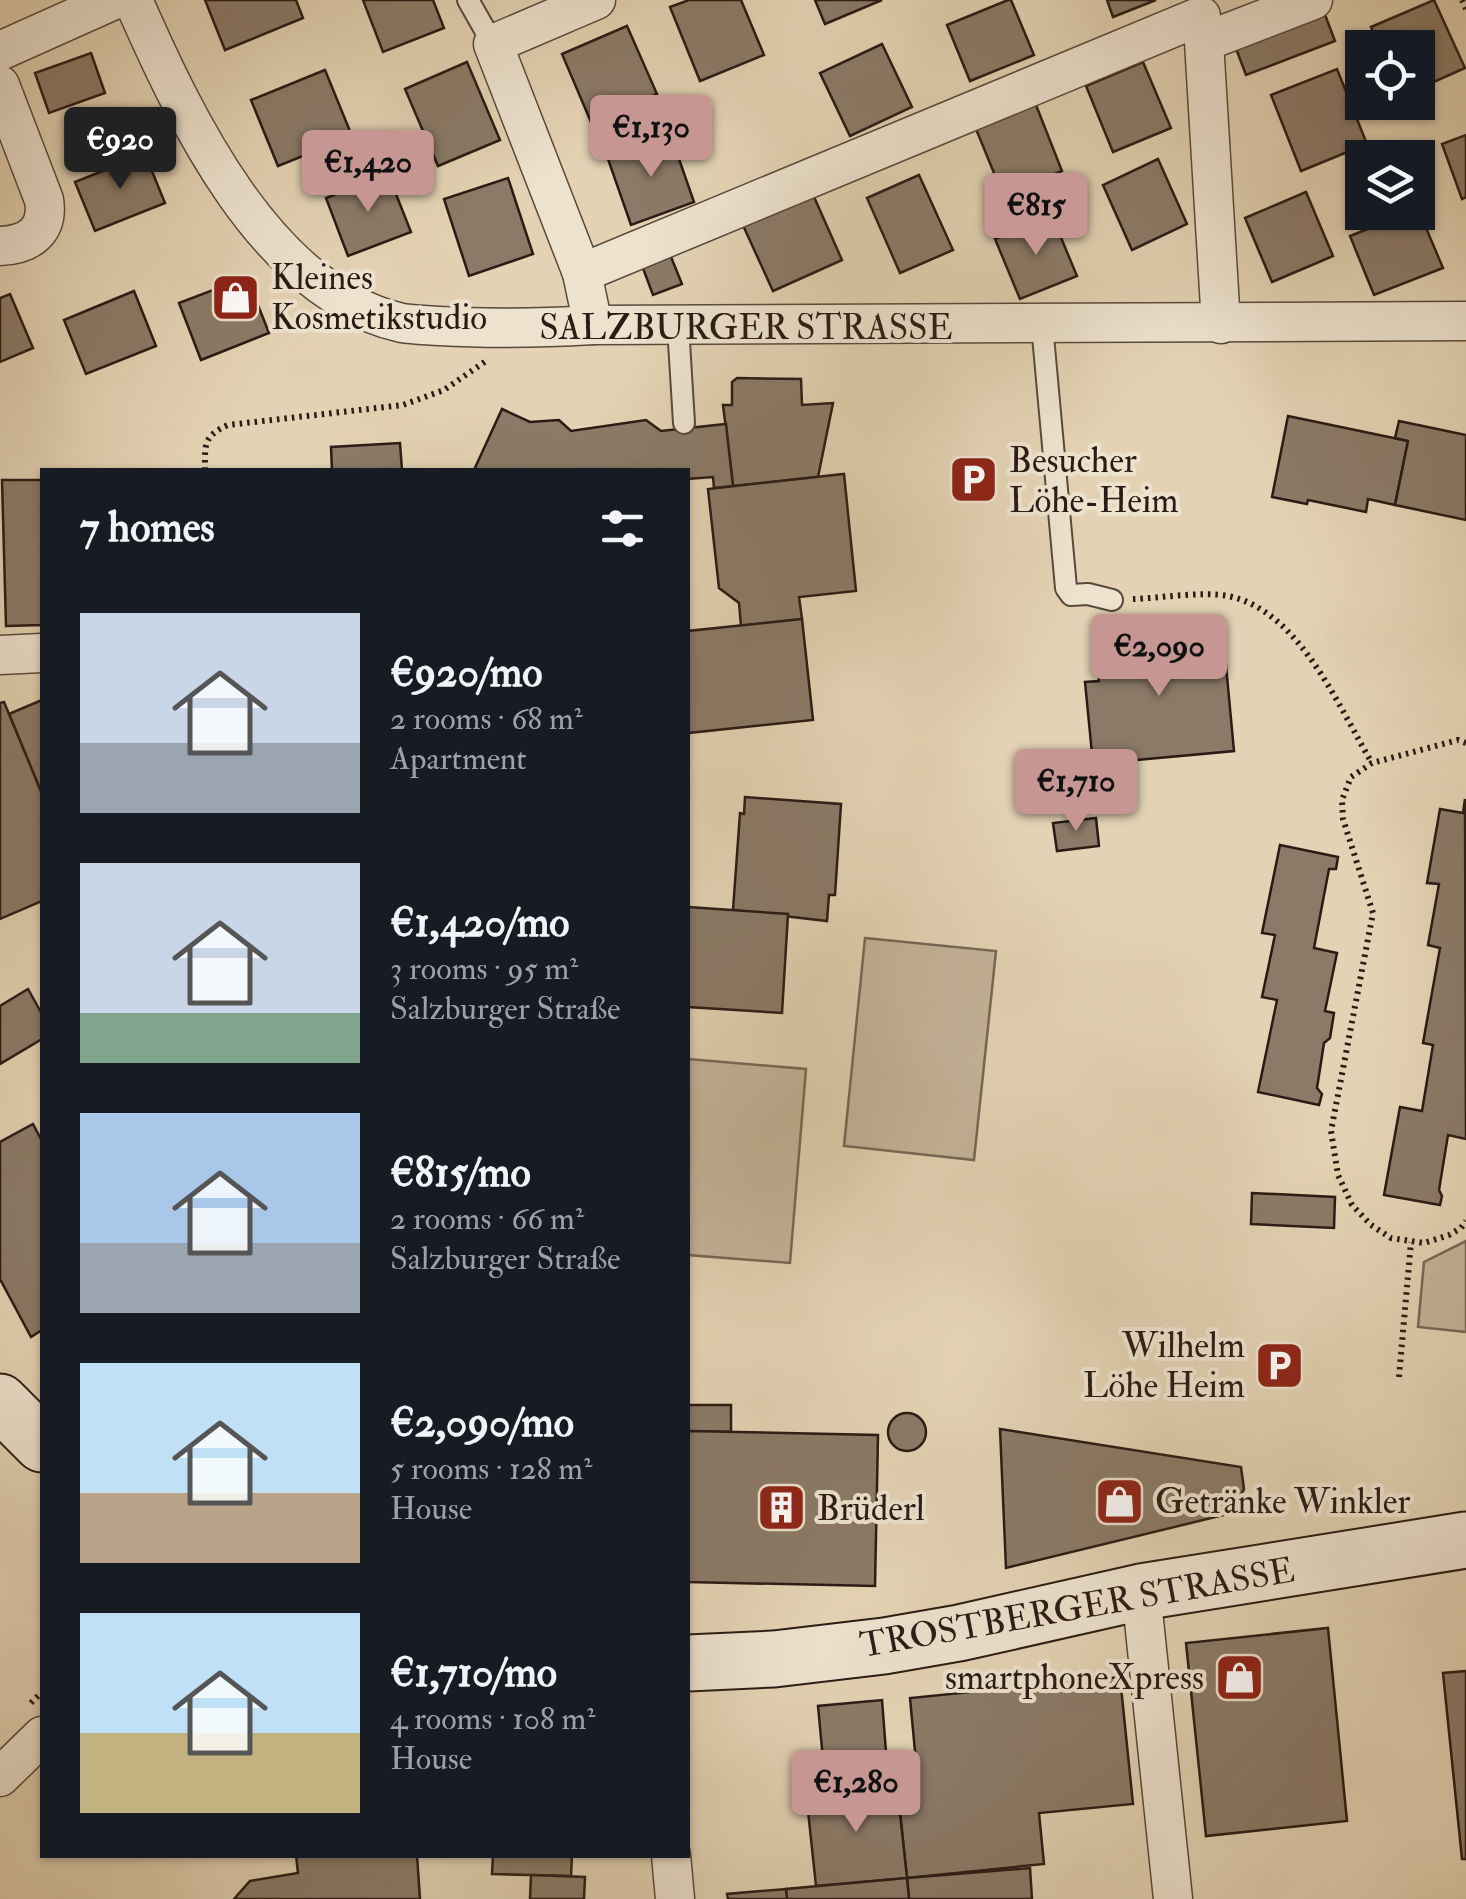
<!DOCTYPE html>
<meta charset="utf-8">
<style>
body{margin:0;font-family:"IM FELL Double Pica",serif;background:#242831;color:#f1f3f6;height:100vh;display:flex;flex-direction:column;font-size:38px;white-space:nowrap}
*{box-sizing:border-box;margin:0}
p{font-size:32px;color:#9ea1a6}
.icon{flex:none;width:55px;height:55px;fill:none;stroke:currentColor;stroke-width:2;stroke-linecap:round;stroke-linejoin:round}
.map{position:relative;flex:1;overflow:hidden}
.details{position:absolute;left:40px;top:468px;width:650px;height:1390px;display:flex;flex-direction:column;background:#171b24;border-radius:0px;box-shadow:0 2px 8px #0004}
.details>*{flex:none}
.buttons{position:absolute;left:1345px;top:30px;display:grid;gap:20px}
.buttons a{display:grid;place-items:center;width:90px;height:90px;border-radius:0px;background:#171b24;box-shadow:0 2px 8px #0004;font-size:50px}
.price{position:absolute;translate:-50% -85px;padding:0 22px;border-radius:10px;background:#c59692;color:#111;font-size:32px;line-height:65px;filter:drop-shadow(0 2px 5px #0008)}
.price::after{content:'';position:absolute;left:50%;top:60px;width:30px;height:22px;margin-left:-15px;background:inherit;clip-path:polygon(0 0,100% 0,50% 100%)}
.price.current{background:#222;color:#fff}
ul{padding:0;list-style:none}
li{display:flex;align-items:center;gap:30px;height:250px;padding:0 40px}
li span{display:grid;place-items:center;flex:none;width:280px;height:200px;border-radius:0px;color:#555}
li>.icon{margin-inline-start:auto}
span .icon{width:120px;height:120px;fill:#fffc;stroke-width:1}
li b{font-size:42px}
h2{display:flex;justify-content:space-between;align-items:center;height:120px;padding:0 40px;font-size:42px}
.map>svg:first-child{display:block}
.green{fill:#c4b398;stroke:#786756;stroke-width:2.5}
.building{fill:#8b7a67;stroke:#2b1b15;stroke-width:2.5}
.lines{fill:none;stroke-linecap:round;stroke-linejoin:round}
.lane-casing{stroke:#59493c;stroke-width:24}
.street-casing{stroke:#59493c;stroke-width:41}
.secondary-casing{stroke:#2b1b15;stroke-width:59}
.path{stroke:#2b1b15;stroke-width:6;stroke-dasharray:2.5 5;stroke-linecap:butt}
.lane{stroke:#ede2ce;stroke-width:20}
.street{stroke:#ede2ce;stroke-width:38}
.secondary{stroke:#ede2ce;stroke-width:55}
.labels{text-anchor:middle;stroke-width:8;stroke-linejoin:round;paint-order:stroke}
.poi-label{font-size:35px;fill:#2b1b15;stroke:#ede2ce;text-anchor:start}
.street-label{font-size:35px;fill:#2b1b15;stroke:#ede2ce}
</style>
<div class="map">
<svg width="1466" height="1899" viewBox="0 0 1466 1899">
<rect width="100%" height="100%" fill="#e3d2b3"/>
<filter id="stains"><feTurbulence type="fractalNoise" baseFrequency=".002" numOctaves="4"/><feColorMatrix values="0 0 0 0 .2 0 0 0 0 .09 0 0 0 0 .02 0 0 0 .5 -.17"/></filter>
<radialGradient id="worn" r=".72"><stop offset=".6" stop-color="#630" stop-opacity="0"/><stop offset="1" stop-color="#630" stop-opacity=".3"/></radialGradient>
<g class="green">
<polygon points="865,938 996,951 974,1160 844,1146"/>
<polygon points="688,1059 806,1069 790,1263 688,1255"/>
<polygon points="1466,1241 1466,1332 1418,1327 1424,1262"/>
</g>
<g class="building">
<polygon points="205,0 296,0 303,18 225,50"/>
<polygon points="363,0 433,0 444,28 383,52"/>
<polygon points="689,0 741,0 764,55 700,81 670,7"/>
<polygon points="815,0 882,0 825,24"/>
<polygon points="1008,0 1011,0 1034,55 970,81 947,25"/>
<polygon points="1107,0 1156,0 1113,17"/>
<polygon points="1434,0 1465,68 1418,89 1418,48 1380,48 1371,27"/>
<polygon points="1324,12 1335,41 1246,75 1235,46"/>
<polygon points="627,26 657,94 591,122 562,54"/>
<polygon points="882,44 912,107 850,136 820,73"/>
<polygon points="91,53 105,93 49,113 35,73"/>
<polygon points="467,62 500,140 438,166 405,89"/>
<polygon points="1143,62 1171,128 1113,152 1086,86"/>
<polygon points="1337,69 1367,144 1301,171 1271,95"/>
<polygon points="325,70 352,136 278,166 251,100"/>
<polygon points="1036,105 1062,171 1003,195 976,129"/>
<polygon points="1466,135 1466,197 1462,199 1442,144"/>
<polygon points="671,136 694,202 631,225 608,159"/>
<polygon points="145,154 165,203 95,231 75,182"/>
<polygon points="1158,159 1187,224 1132,250 1103,185"/>
<polygon points="388,174 411,232 348,256 326,198"/>
<polygon points="919,175 953,250 900,273 867,198"/>
<polygon points="508,178 533,254 469,276 444,199"/>
<polygon points="811,190 842,260 773,291 741,221"/>
<polygon points="1306,192 1333,256 1272,282 1245,218"/>
<polygon points="1418,209 1443,268 1374,295 1350,236 1410,212 1418,212"/>
<polygon points="1052,216 1077,276 1020,299 995,239"/>
<polygon points="669,252 682,284 653,295 641,263"/>
<polygon points="247,277 269,333 201,360 179,303"/>
<polygon points="134,291 156,346 86,374 64,320"/>
<polygon points="10,294 33,348 0,362 0,298"/>
<polygon points="737,378 801,379 802,405 833,403 818,477 733,486 723,405 732,405 732,382"/>
<polygon points="502,409 530,422 559,420 571,431 646,420 661,431 726,424 733,486 714,488 713,477 688,479 688,470 474,470"/>
<polygon points="1288,416 1408,441 1395,505 1368,499 1366,512 1308,500 1307,504 1272,497"/>
<polygon points="1399,421 1466,435 1466,520 1395,505 1408,441 1395,438"/>
<polygon points="400,443 402,470 332,470 331,447"/>
<polygon points="844,474 856,591 799,597 802,619 741,626 739,603 719,588 708,489"/>
<polygon points="2,480 42,480 42,625 6,626"/>
<polygon points="802,619 813,720 688,733 688,631"/>
<polygon points="1186,627 1188,647 1224,644 1234,751 1093,764 1085,682 1099,681 1095,643 1151,638 1150,631"/>
<polygon points="42,700 42,794 9,714"/>
<polygon points="4,702 42,794 42,901 0,919 0,703"/>
<polygon points="745,797 841,804 835,895 829,895 827,921 733,910 740,813 744,814"/>
<polygon points="1465,799 1466,1139 1448,1135 1439,1190 1442,1196 1440,1205 1384,1195 1400,1107 1422,1111 1433,1045 1423,1043 1440,948 1428,945 1439,884 1427,883 1440,809 1463,813"/>
<polygon points="1096,818 1099,846 1057,851 1053,823"/>
<polygon points="1280,845 1338,857 1336,869 1329,869 1314,948 1337,953 1325,1011 1334,1013 1330,1038 1324,1043 1317,1088 1322,1094 1319,1105 1258,1092 1277,1000 1262,997 1275,935 1262,933"/>
<polygon points="688,907 788,914 782,1013 688,1007"/>
<polygon points="28,989 42,1014 42,1039 0,1064 0,1006"/>
<polygon points="33,1124 42,1141 42,1330 31,1337 0,1279 0,1142"/>
<polygon points="1252,1193 1335,1197 1334,1228 1251,1224"/>
<polygon points="688,1405 731,1405 731,1432 688,1431"/>
<circle cx="907" cy="1432" r="19"/>
<polygon points="1000,1429 1241,1467 1244,1489 1232,1513 1006,1568"/>
<polygon points="688,1431 878,1435 875,1586 688,1582"/>
<polygon points="1328,1628 1347,1821 1206,1836 1186,1643"/>
<polygon points="1466,1671 1466,1859 1462,1859 1443,1673"/>
<polygon points="1120,1677 1133,1804 1039,1813 1044,1864 907,1878 897,1785 918,1783 910,1698"/>
<polygon points="882,1700 887,1765 824,1770 818,1706"/>
<polygon points="897,1785 907,1878 816,1886 806,1792"/>
<polygon points="296,1855 417,1855 420,1899 234,1899 250,1881 298,1873"/>
<polygon points="493,1855 572,1855 571,1876 492,1874"/>
<polygon points="1030,1868 1032,1899 909,1899 907,1878"/>
<polygon points="531,1875 585,1877 584,1899 530,1899"/>
<polygon points="907,1878 909,1899 787,1899 786,1889"/>
<polygon points="786,1889 787,1899 728,1899 727,1894"/>
</g>
<g class="lines">
<defs>
<g id="lane">
<polyline points="468,0 493,44"/>
<polyline points="1042,325 1066,588 1071,595 1088,594 1112,600"/>
<polyline points="678,326 684,423"/>
</g>
<g id="street">
<path d="M133,0C184,116 266,293 402,323C414,325 428,325 440,326C492,329 541,328 593,325L1466,321"/>
<polyline points="0,51 114,0"/>
<path d="M0,85L44,200C49,231 29,245 0,246"/>
<polyline points="582,273 1201,16"/>
<polyline points="1221,324 1204,42 1313,0"/>
<polyline points="593,325 582,273 493,44 596,0"/>
<polyline points="0,655 42,653"/>
<polyline points="1141,1592 1173,1899"/>
<polyline points="0,1777 42,1736"/>
<polyline points="671,1855 675,1899"/>
</g>
<g id="secondary">
<polyline points="0,1402 42,1444"/>
<polyline points="688,1663 774,1659 884,1646 959,1633 1141,1592 1466,1540"/>
</g>
</defs>
<use href="#lane" class="lane-casing"/>
<use href="#street" class="street-casing"/>
<use href="#secondary" class="secondary-casing"/>
<g class="path">
<polyline points="1462,0 1466,9"/>
<path d="M205,470C205,445 203,436 228,425L403,405L444,390L486,361"/>
<path d="M1133,599C1161,598 1202,591 1228,596C1299,610 1338,706 1372,763"/>
<polyline points="1466,743 1458,740 1372,763 1351,777 1342,800 1343,819 1373,913 1331,1131 1338,1175 1352,1205 1371,1225 1391,1238 1424,1243 1449,1235 1461,1228 1466,1221"/>
<polyline points="1399,1377 1411,1242"/>
<polyline points="31,1703 42,1692"/>
</g>
<use href="#lane" class="lane"/>
<use href="#street" class="street"/>
<use href="#secondary" class="secondary"/>
</g>
<defs>
<symbol id="shop-square" viewBox="-11 -11 22 22"><rect x="-9" y="-9" width="18" height="18" rx="4" fill="#8f2418" stroke="#ede2ce"/><path d="M-5-2.5h2.3a2.7 3.5 0 0 1 5.4 0H5L5.5 6h-11ZM-1.5-2.5h3a1.5 2.3 0 0 0-3 0Z" fill="#fff"/></symbol>
<symbol id="parking-square" viewBox="-11 -11 22 22"><rect x="-9" y="-9" width="18" height="18" rx="4" fill="#8f2418" stroke="#ede2ce"/><path d="M-3.5-5.5H1a3.5 3.5 0 0 1 0 7H-1V5.5H-3.5ZM-1-3.4V-.6H.8a1.4 1.4 0 0 0 0-2.8Z" fill="#fff"/></symbol>
<symbol id="building-square" viewBox="-11 -11 22 22"><rect x="-9" y="-9" width="18" height="18" rx="4" fill="#8f2418" stroke="#ede2ce"/><path d="M-4-6H4V6H1V3H-1V6H-4ZM-2.5-4.3h1.7v1.8h-1.7ZM.8-4.3h1.7v1.8H.8ZM-2.5-1h1.7V.8h-1.7ZM.8-1h1.7V.8H.8Z" fill="#fff"/></symbol>
</defs>
<g fill-rule="evenodd">
<use href="#shop-square" x="208" y="270" width="55" height="55"/>
<use href="#parking-square" x="946" y="452" width="55" height="55"/>
<use href="#parking-square" x="1252" y="1338" width="55" height="55"/>
<use href="#shop-square" x="1092" y="1474" width="55" height="55"/>
<use href="#building-square" x="754" y="1480" width="55" height="55"/>
<use href="#shop-square" x="1212" y="1650" width="55" height="55"/>
</g>
<g class="labels">
<g class="poi-label">
<text x="271" y="289">Kleines<tspan x="271" dy="40">Kosmetikstudio</tspan></text>
<text x="1009" y="472">Besucher<tspan x="1009" dy="40">Löhe-Heim</tspan></text>
<text x="1245" y="1357" text-anchor="end">Wilhelm<tspan x="1245" dy="40">Löhe Heim</tspan></text>
<text x="1155" y="1513">Getränke Winkler</text>
<text x="817" y="1520">Brüderl</text>
<text x="1204" y="1689" text-anchor="end">smartphoneXpress</text>
</g>
<g class="street-label">
<text x="746" y="339">SALZBURGER STRASSE</text>
<text transform="translate(1077 1607) rotate(-10)" y="12">TROSTBERGER STRASSE</text>
</g>
</g>
<rect width="100%" height="100%" filter="url(#stains)"/>
<rect width="100%" height="100%" fill="url(#worn)"/>
</svg>
<div class="buttons">
<a><svg class="icon" aria-label="locate" viewBox="0 0 24 24"><circle cx="12" cy="12" r="6"/><path d="M12 2v4M12 18v4M2 12h4M18 12h4"/></svg></a>
<a><svg class="icon" aria-label="layers" viewBox="0 0 24 24"><path d="M12 4l9 5-9 5-9-5zM3 14l9 5 9-5"/></svg></a>
</div>
<b class="price" style="left:651px;top:180px">€1,130</b>
<b class="price current" style="left:120px;top:192px">€920</b>
<b class="price" style="left:368px;top:215px">€1,420</b>
<b class="price" style="left:1036px;top:258px">€815</b>
<b class="price" style="left:1159px;top:699px">€2,090</b>
<b class="price" style="left:1076px;top:834px">€1,710</b>
<b class="price" style="left:856px;top:1835px">€1,280</b>
<section class="details">
<h2>7 homes<svg class="icon" aria-label="filters" viewBox="0 0 24 24"><path d="M4 7h16M4 17h16"/><circle cx="9" cy="7" r="2"/><circle cx="15" cy="17" r="2"/></svg></h2>
<ul>
<li><span style="background:linear-gradient(#c9d6e8 65%,#9aa5b1 0)"><svg class="icon" aria-label="home" viewBox="0 0 24 24"><path d="M3 11l9-7 9 7M6 9v11h12V9"/></svg></span><div><b>€920/mo</b><p>2 rooms · 68 m²</p><p>Apartment</p></div></li>
<li><span style="background:linear-gradient(#c9d6e8 75%,#7fa58c 0)"><svg class="icon" aria-label="home" viewBox="0 0 24 24"><path d="M3 11l9-7 9 7M6 9v11h12V9"/></svg></span><div><b>€1,420/mo</b><p>3 rooms · 95 m²</p><p>Salzburger Straße</p></div></li>
<li><span style="background:linear-gradient(#a9c7e8 65%,#9aa5b1 0)"><svg class="icon" aria-label="home" viewBox="0 0 24 24"><path d="M3 11l9-7 9 7M6 9v11h12V9"/></svg></span><div><b>€815/mo</b><p>2 rooms · 66 m²</p><p>Salzburger Straße</p></div></li>
<li><span style="background:linear-gradient(#bfe0f5 65%,#b9a48a 0)"><svg class="icon" aria-label="home" viewBox="0 0 24 24"><path d="M3 11l9-7 9 7M6 9v11h12V9"/></svg></span><div><b>€2,090/mo</b><p>5 rooms · 128 m²</p><p>House</p></div></li>
<li><span style="background:linear-gradient(#bfe0f5 60%,#c2b280 0)"><svg class="icon" aria-label="home" viewBox="0 0 24 24"><path d="M3 11l9-7 9 7M6 9v11h12V9"/></svg></span><div><b>€1,710/mo</b><p>4 rooms · 108 m²</p><p>House</p></div></li>
</ul>
</section>
</div>
